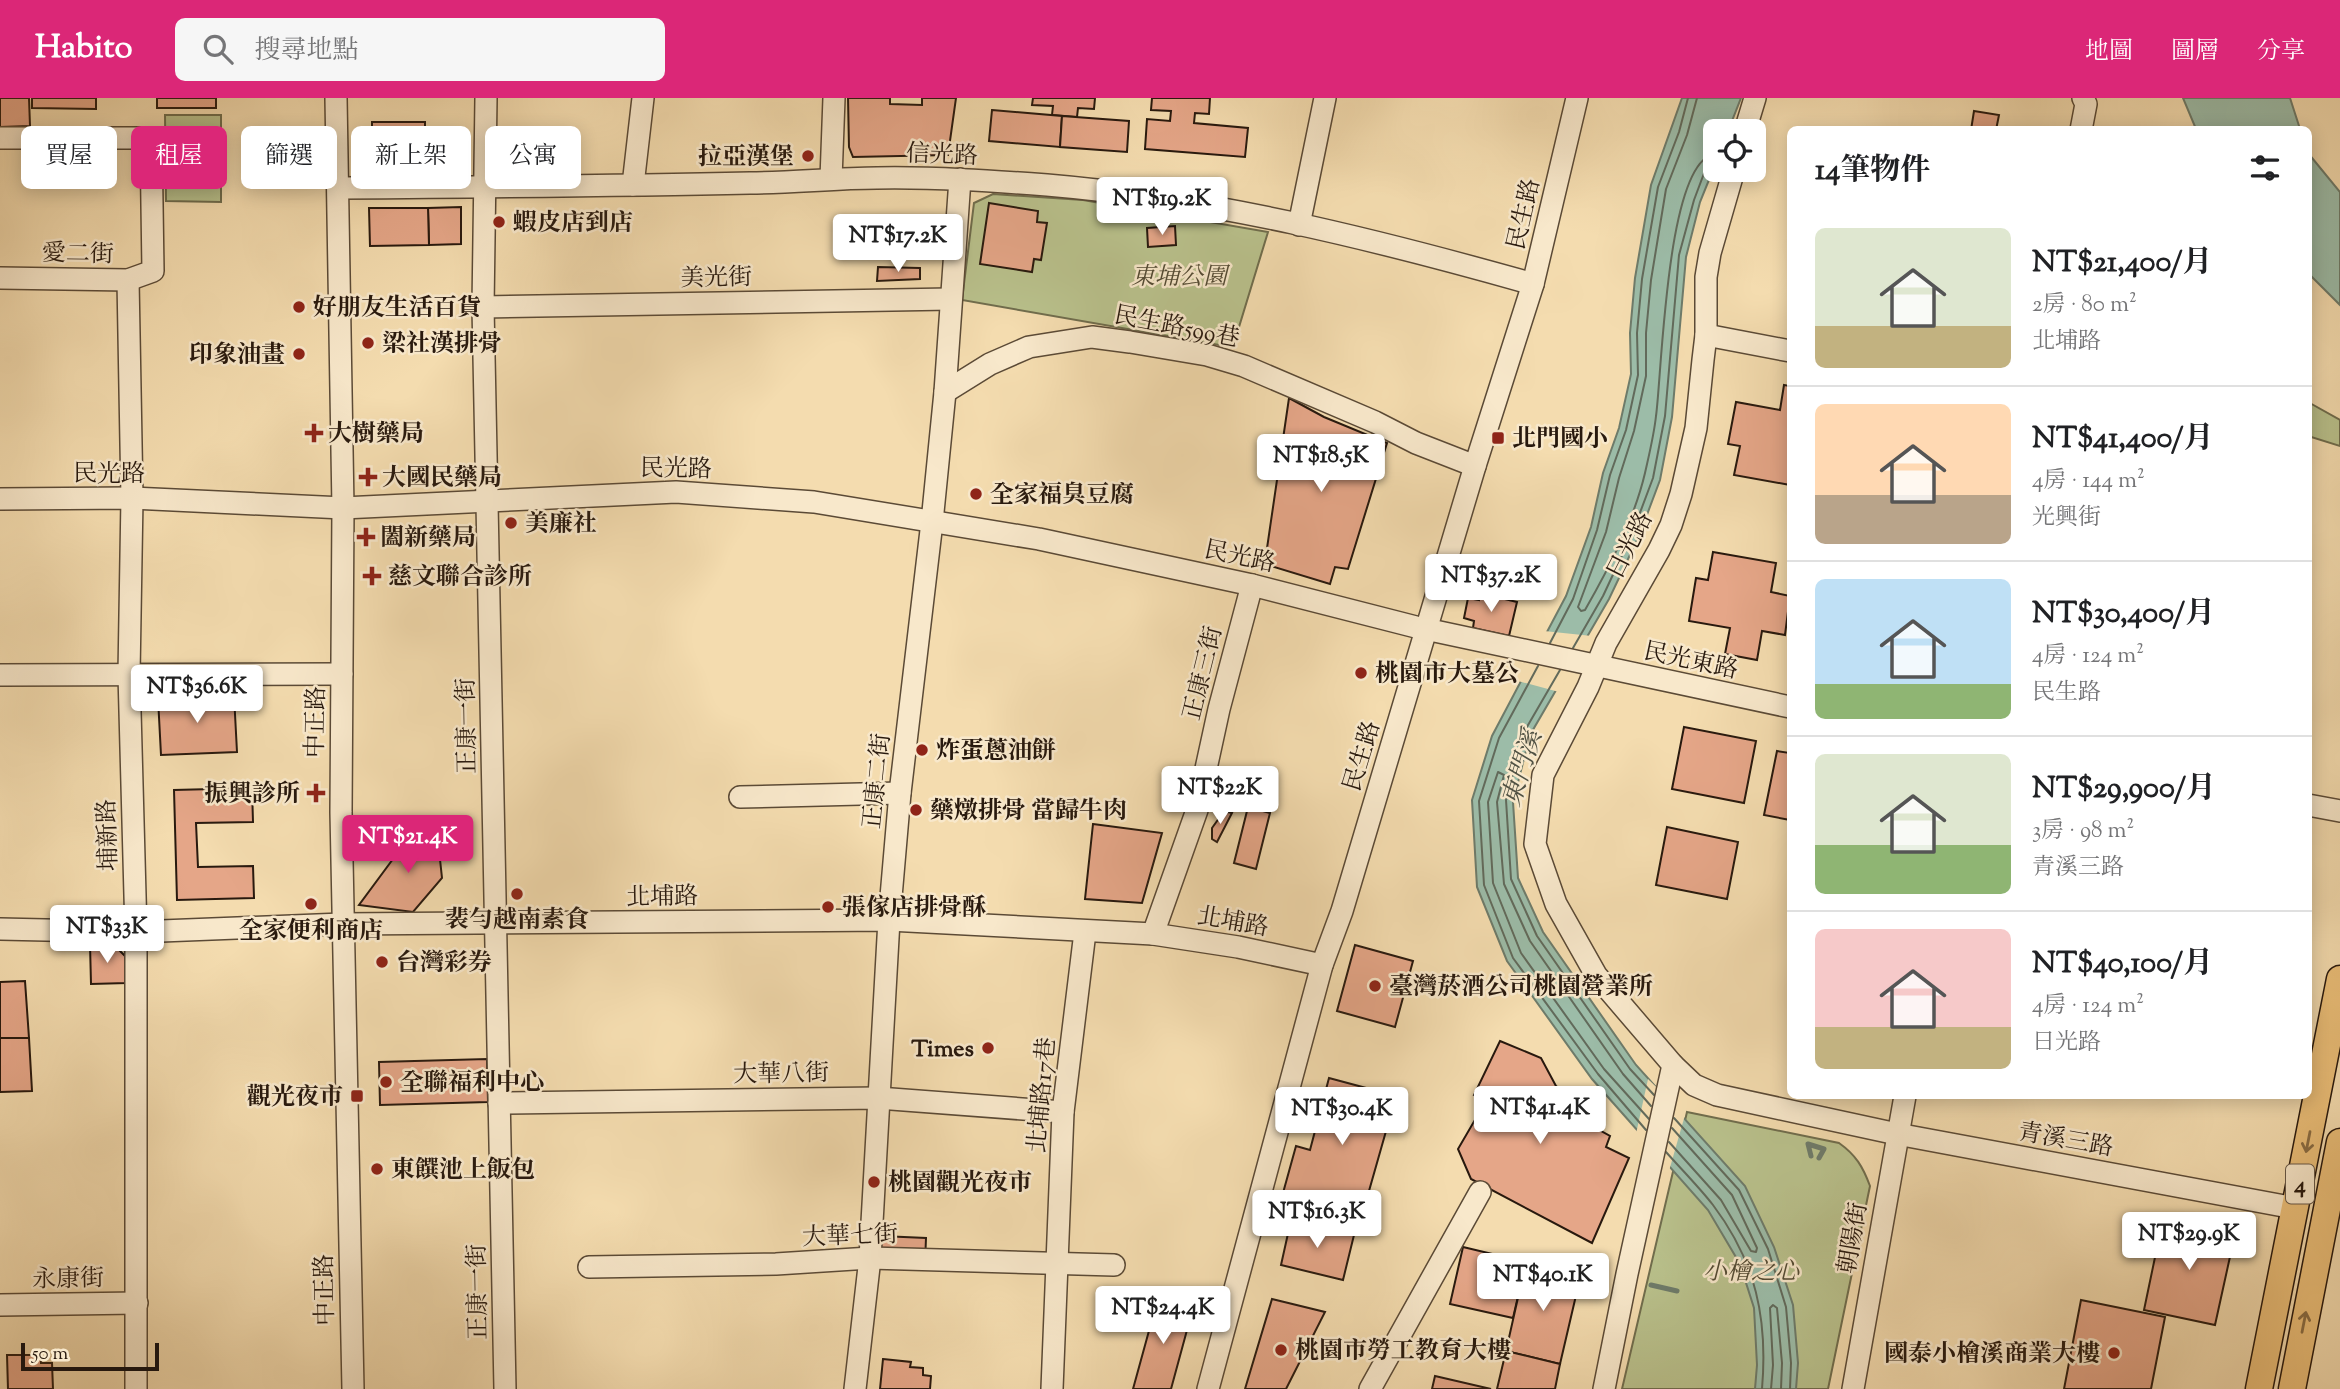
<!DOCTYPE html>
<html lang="zh-TW">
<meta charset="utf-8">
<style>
body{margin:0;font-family:"Sorts Mill Goudy","Noto Serif TC",serif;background:#f6f6f6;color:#202124;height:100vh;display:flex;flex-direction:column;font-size:26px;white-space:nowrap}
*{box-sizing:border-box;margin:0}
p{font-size:23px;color:#757577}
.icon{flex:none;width:38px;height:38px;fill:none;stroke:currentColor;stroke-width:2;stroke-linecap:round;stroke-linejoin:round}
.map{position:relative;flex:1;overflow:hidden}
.sheet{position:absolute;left:1787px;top:28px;width:525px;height:973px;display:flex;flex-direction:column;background:#fff;border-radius:10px;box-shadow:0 4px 18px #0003}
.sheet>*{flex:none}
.guide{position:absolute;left:21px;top:28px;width:665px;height:63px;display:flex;gap:14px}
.buttons{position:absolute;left:1703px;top:21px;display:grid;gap:14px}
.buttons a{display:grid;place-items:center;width:63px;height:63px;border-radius:10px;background:#fff;box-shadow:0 4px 18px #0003;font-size:35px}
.scale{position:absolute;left:21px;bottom:18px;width:138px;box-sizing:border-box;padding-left:7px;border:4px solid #28190e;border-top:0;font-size:19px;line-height:24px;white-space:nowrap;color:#28190e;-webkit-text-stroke:5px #f8e8cb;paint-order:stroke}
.price{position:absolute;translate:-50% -60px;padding:0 16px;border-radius:7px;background:#fff;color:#222;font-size:23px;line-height:46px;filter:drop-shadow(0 2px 4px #0008)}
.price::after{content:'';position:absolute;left:50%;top:42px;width:21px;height:16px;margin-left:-10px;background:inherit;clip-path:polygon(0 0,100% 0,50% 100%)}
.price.on{background:#db2777;color:#fff}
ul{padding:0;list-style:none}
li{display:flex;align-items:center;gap:21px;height:175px;padding:0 28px}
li+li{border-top:2px solid #e0e0e0}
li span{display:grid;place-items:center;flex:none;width:196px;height:140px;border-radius:10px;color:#555}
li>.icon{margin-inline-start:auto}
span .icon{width:84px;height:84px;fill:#fffc;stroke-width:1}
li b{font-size:30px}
h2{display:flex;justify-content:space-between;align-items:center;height:84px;padding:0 28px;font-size:30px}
.pill{padding:0 24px;border-radius:10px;background:#fff;box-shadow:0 4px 18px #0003;font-size:24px;line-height:63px}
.pill.on{background:#db2777;color:#fff}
header{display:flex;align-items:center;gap:42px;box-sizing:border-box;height:98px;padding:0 35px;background:#db2777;color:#fff}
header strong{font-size:33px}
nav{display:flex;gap:38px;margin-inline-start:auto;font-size:24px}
.search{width:490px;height:63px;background:#f6f6f6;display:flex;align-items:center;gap:18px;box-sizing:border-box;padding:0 24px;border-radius:10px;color:#757577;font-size:26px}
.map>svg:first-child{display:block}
.green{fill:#b9c18c;stroke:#706d4d;stroke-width:2}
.water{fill:#9cbca8;stroke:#6e7b6a;stroke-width:2}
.pier{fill:#f4dcaf}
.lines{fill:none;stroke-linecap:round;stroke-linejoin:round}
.shore{stroke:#626a5b;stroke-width:2}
.stream{stroke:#6e7b6a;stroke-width:5}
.building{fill:#e5a688;stroke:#28190e;stroke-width:2}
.minor-casing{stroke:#5b4a36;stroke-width:24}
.major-casing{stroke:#28190e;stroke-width:29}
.minor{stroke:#f8e8cb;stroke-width:21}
.major{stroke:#eabe78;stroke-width:26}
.oneway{stroke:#896c43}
.poi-dot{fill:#8f2418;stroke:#f8e8cb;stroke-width:2.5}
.labels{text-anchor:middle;stroke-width:5;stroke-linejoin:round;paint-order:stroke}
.shield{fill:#f8e8cb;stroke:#665747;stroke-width:2}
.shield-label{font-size:23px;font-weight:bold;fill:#28190e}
.street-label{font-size:24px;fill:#28190e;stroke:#f8e8cb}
.poi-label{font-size:24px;font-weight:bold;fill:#28190e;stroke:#f8e8cb;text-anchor:start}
.park-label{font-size:24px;font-style:italic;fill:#544b34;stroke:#f8e8cb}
.water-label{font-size:26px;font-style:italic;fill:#515244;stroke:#f8e8cb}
</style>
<header>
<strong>Habito</strong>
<div class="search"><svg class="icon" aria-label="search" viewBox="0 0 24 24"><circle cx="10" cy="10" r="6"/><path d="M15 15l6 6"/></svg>搜尋地點</div>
<nav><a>地圖</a><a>圖層</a><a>分享</a></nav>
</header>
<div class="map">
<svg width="2340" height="1291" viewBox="0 0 2340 1291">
<rect width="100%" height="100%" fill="#f4dcaf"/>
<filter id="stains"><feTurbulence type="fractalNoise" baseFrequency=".00286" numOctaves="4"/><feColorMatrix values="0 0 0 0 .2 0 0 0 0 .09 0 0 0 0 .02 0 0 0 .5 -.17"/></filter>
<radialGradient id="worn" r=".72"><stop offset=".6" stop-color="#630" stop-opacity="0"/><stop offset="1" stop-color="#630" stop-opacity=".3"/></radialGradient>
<g class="green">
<polygon points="165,17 221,17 221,104 166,103"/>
<polygon points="993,96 1083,102 1268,134 1235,242 1225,248 962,202 974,105"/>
<polygon points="2308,304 2340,322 2340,348 2308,338"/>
<path d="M1687,1014L1839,1045C1856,1057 1863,1069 1870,1088L1828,1291H1622Z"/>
</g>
<g class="water">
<polygon points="1682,0 1741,0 1728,33 1715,33 1715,67 1700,104 1686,159 1672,319 1660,382 1639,438 1609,501 1530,637 1513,704 1518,780 1543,834 1636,967 1745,1088 1774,1149 1793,1207 1798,1265 1796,1291 1755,1291 1757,1267 1754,1210 1740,1166 1708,1112 1592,981 1507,863 1477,789 1472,702 1492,638 1566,498 1591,429 1603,375 1619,330 1631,276 1630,235 1635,180 1651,87"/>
<polygon points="2183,0 2290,0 2300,31 2196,31"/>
<polygon points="2308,55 2340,94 2340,207 2308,175"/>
</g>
<g class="pier">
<polygon points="1544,533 1592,538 1559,594 1518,583"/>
<polygon points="1648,981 1685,1017 1669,1073 1636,1036"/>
</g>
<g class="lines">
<g class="shore">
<path d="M1697,0L1687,37L1666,91L1651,182L1646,235V278L1634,333L1619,380L1606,434L1578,509L1581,513L1585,512C1609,470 1634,422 1645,375C1649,357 1654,337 1656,318C1662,276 1666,62 1715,56"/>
<polyline points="1550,545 1573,501 1597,432 1610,377 1626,332 1638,277 1637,235 1642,181 1658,89 1679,34 1688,0"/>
<polyline points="1573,550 1603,498 1632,436 1653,380 1665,318 1679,157 1694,102 1706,70 1715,65"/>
<polyline points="1538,568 1499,640 1479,703 1484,787 1513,860 1598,976 1646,1032"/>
<polyline points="1560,572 1524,634 1506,702 1511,781 1537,838 1630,971 1654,997"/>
<polyline points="1674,1020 1739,1092 1768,1151 1786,1209 1791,1265 1790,1291"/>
<polyline points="1649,1021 1604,971 1521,855 1493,785 1488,704 1498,674 1504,677 1497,704 1504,786 1530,843 1623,976 1651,1008"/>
<polyline points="1669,1044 1721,1102 1751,1153 1756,1154 1757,1150 1732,1097 1672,1030"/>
<path d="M1666,1054C1682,1072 1699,1089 1713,1107C1756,1164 1768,1221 1762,1291"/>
<polyline points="1771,1291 1773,1267 1770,1210 1773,1207 1777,1210 1782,1265 1781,1291"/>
</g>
<g class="stream">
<polyline points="1811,1058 1808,1046 1824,1051 1819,1060"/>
<polyline points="1651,1187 1677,1193"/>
</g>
</g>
<g class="building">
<polygon points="0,0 29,0 30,28 0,29"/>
<polygon points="32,0 96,0 96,11 32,10"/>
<rect x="157" y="0" width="59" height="10"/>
<polygon points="848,0 890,0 890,6 922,7 922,0 956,0 948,57 853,59 849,49"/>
<polygon points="1033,0 1095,0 1094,11 1078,10 1077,19 1052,17 1053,8 1032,7"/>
<polygon points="1152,0 1210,0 1209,16 1195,15 1194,25 1248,30 1245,59 1145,51 1147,21 1170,23 1171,13 1151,12"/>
<polygon points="992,12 1062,18 1060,49 989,43"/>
<polygon points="1974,13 1999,17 1996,32 1971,32"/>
<polygon points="1062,18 1129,23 1127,54 1060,49"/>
<rect x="372" y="24" width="53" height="27"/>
<polygon points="989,105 1038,113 1037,124 1047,125 1041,162 1034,161 1032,174 980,166"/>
<polygon points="461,109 461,146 429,147 428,110"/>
<polygon points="369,110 428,110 429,147 370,148"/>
<polygon points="1175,128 1176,147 1148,149 1147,130"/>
<polygon points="878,169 920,170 920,181 877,183"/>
<polygon points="1784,287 1790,288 1790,387 1734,377 1740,348 1728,346 1736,304 1780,312"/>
<polygon points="1289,300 1324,319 1387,345 1348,471 1335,469 1330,486 1274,469 1266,457"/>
<polygon points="1713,454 1776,465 1771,494 1790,498 1785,537 1762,533 1757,562 1725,556 1730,530 1689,523 1696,480 1708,482"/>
<polygon points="1480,495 1517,504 1509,538 1473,530 1474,523 1464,520 1468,500 1479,502"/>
<polygon points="234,597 237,654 161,657 158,600"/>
<polygon points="1684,629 1756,643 1744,705 1672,691"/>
<polygon points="1777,653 1790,655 1790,722 1764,717"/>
<polygon points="252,690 253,724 196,725 198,769 253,768 254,800 177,802 174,692"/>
<polygon points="1248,709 1270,715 1256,771 1234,765"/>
<polygon points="1228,714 1232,715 1217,744 1212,741 1212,730 1222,716"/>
<polygon points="1093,726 1162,735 1142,805 1085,801"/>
<polygon points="1667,729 1738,744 1727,801 1656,787"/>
<polygon points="413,734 437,734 442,780 413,814 359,807"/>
<polygon points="90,846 113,846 126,859 127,885 91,886"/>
<polygon points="1355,847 1413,863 1395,929 1337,913"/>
<polygon points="25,883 29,940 0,940 0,884"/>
<polygon points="0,940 29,940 32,993 0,994"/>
<polygon points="1500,943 1541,960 1556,988 1579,1003 1574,1018 1610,1038 1606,1049 1629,1060 1592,1145 1471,1081 1458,1051 1486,1003 1474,997"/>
<polygon points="487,961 488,1004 380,1007 379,964"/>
<polygon points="1329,980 1396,998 1363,1114 1283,1095 1296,1048 1310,1052"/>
<polygon points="2163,1121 2235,1136 2215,1227 2144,1212"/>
<polygon points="1291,1122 1354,1137 1343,1182 1281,1167"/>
<polygon points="881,1138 926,1140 925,1165 881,1152"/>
<polygon points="1463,1149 1526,1164 1513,1220 1450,1206"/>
<polygon points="1526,1164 1581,1176 1560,1266 1506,1253"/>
<polygon points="1158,1200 1193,1210 1171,1291 1133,1291"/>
<polygon points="1272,1201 1325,1214 1286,1291 1245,1291"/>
<polygon points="2081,1202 2165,1219 2151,1291 2064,1291"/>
<polygon points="1506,1253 1560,1266 1555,1291 1497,1291"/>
<polygon points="7,1257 41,1257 41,1265 52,1265 53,1291 8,1291"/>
<polygon points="883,1261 911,1264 910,1269 923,1270 923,1277 931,1278 930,1291 880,1291"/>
<polygon points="1435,1278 1491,1291 1432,1291"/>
</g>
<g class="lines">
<defs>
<g id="minor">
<polyline points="336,0 343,410 341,714 353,1291"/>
<polyline points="486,0 483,209 505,1291"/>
<polyline points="2081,32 2086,6 2083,0"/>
<polyline points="1745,33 1755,0"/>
<polyline points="0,40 151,40 153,173 128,182 0,180"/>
<polyline points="831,81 834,0"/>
<polyline points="633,87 643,0"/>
<path d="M338,90C475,89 613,88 750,85C792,85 835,80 877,80C934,79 991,83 1047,87C1213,101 1374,141 1533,186"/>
<polyline points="1299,127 1325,0"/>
<polyline points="128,182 132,400 129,576 136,834 136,1291"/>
<polyline points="483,209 950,201"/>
<polyline points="1706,237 1790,253"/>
<polyline points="945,294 990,266 1029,249 1092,239 1130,244 1207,257 1244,268 1375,324 1416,345 1475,368"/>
<polyline points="0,401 132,400 343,410 676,394 814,404 1039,441 1252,487 1416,529 1790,609"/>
<polyline points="0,577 342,576"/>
<polyline points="740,699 900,695"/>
<polyline points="2308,707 2340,713"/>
<polyline points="0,831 136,834 342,826 889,822 1153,836 1238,849 1322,867"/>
<polyline points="1153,836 1197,712 1219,611 1252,487"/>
<polyline points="1673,967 1694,987 1717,997 1897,1036 2295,1110"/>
<polyline points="499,1005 878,1000 1063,1014"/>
<polyline points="589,1169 776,1166 870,1160 1114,1167"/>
<polyline points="0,1207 137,1205"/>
<polyline points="855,1291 870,1160 889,822 900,695 932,424 945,294 960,81"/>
<polyline points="1052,1291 1063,1014 1085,834"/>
<polyline points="1208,1291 1322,867 1342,813 1475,368 1533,186 1577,0"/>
<polyline points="1370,1291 1480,1094"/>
<polyline points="1604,1291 1627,1176 1673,967 1596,877 1556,806 1535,746 1543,677 1588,589 1606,545 1659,452 1671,427 1681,396 1696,330 1703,262 1706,237 1706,179 1710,155 1734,72"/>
<polyline points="1853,1291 1905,998"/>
</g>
<g id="major">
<polyline points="2259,1291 2340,881"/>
<polyline points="2292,1291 2340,1044"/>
</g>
</defs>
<use href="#minor" class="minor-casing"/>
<use href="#major" class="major-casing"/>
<use href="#minor" class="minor"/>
<use href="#major" class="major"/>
</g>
<defs><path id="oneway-shaft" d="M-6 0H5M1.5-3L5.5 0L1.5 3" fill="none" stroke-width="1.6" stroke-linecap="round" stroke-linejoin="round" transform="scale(1.75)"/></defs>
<g class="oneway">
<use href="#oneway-shaft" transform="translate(2308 1044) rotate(101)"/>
<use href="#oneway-shaft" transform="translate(2304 1224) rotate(-79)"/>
</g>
<g class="poi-dot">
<circle cx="808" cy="58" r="7"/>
<circle cx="499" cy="124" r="7"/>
<circle cx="299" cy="209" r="7"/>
<circle cx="368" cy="245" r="7"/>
<circle cx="299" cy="256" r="7"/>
<path d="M310.5 324.5h7v7h7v7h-7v7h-7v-7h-7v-7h7z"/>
<rect x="1491" y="333" width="14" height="14" rx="3.5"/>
<path d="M364.5 368.5h7v7h7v7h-7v7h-7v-7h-7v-7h7z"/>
<circle cx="976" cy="396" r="7"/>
<circle cx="511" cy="425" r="7"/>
<path d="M362.5 428.5h7v7h7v7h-7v7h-7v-7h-7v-7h7z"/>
<path d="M368.5 467.5h7v7h7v7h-7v7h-7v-7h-7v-7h7z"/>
<circle cx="1361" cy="575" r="7"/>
<circle cx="922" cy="652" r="7"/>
<path d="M312.5 684.5h7v7h7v7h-7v7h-7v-7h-7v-7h7z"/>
<circle cx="916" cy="712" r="7"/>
<circle cx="517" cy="796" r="7"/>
<circle cx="311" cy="806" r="7"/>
<circle cx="828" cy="809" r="7"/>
<circle cx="382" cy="864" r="7"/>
<circle cx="1375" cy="888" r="7"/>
<circle cx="988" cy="950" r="7"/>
<circle cx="386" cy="984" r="7"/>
<rect x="350" y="991" width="14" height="14" rx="3.5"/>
<circle cx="377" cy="1071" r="7"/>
<circle cx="874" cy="1084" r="7"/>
<circle cx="1281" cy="1252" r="7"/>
<circle cx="2114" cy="1255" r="7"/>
</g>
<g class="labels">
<rect class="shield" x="2286" y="1066.5" width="28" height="39" rx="5"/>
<g class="shield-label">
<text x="2300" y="1094">4</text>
</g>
<g class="street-label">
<text transform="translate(942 56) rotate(2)" y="8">信光路</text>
<text transform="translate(1523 116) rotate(-77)" y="8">民生路</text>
<text transform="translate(78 155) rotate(1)" y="8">愛二街</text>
<text transform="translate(716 179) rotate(-1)" y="8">美光街</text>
<text transform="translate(1177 228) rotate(11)" y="8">民生路599巷</text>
<text transform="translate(676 370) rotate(1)" y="8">民光路</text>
<text x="109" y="383">民光路</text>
<text transform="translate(1629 447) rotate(-63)" y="8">日光路</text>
<text transform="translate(1240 458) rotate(12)" y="8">民光路</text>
<text transform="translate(1691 562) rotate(12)" y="8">民光東路</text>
<text transform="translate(1202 575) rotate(-76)" y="8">正康三街</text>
<text transform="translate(315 624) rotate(-89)" y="8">中正路</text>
<text transform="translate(466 628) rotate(-91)" y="8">正康一街</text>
<text transform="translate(1361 658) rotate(-73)" y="8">民生路</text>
<text transform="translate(876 683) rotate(-84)" y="8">正康二街</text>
<text transform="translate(107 737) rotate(-92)" y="8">埔新路</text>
<text transform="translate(662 798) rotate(-1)" y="8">北埔路</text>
<text transform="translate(1233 823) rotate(10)" y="8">北埔路</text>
<text transform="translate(781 975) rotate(-1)" y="8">大華八街</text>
<text transform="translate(1041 997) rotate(-85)" y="8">北埔路17巷</text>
<text transform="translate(2066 1041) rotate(10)" y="8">青溪三路</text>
<text transform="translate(850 1137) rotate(-2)" y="8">大華七街</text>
<text transform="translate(1852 1140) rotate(-80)" y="8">朝陽街</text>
<text transform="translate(68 1180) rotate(-1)" y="8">永康街</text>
<text transform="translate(324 1192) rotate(-91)" y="8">中正路</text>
<text transform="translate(477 1194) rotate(-91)" y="8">正康一街</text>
</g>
<g class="poi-label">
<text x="794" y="66" text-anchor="end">拉亞漢堡</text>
<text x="513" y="132">蝦皮店到店</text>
<text x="313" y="217">好朋友生活百貨</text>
<text x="382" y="253">梁社漢排骨</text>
<text x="285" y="264" text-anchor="end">印象油畫</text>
<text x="328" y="343">大樹藥局</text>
<text x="1512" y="348">北門國小</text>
<text x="382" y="387">大國民藥局</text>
<text x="990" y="404">全家福臭豆腐</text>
<text x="525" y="433">美廉社</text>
<text x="380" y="447">闔新藥局</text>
<text x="388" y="486">慈文聯合診所</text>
<text x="1375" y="583">桃園市大墓公</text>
<text x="936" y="660">炸蛋蔥油餅</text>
<text x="300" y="703" text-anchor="end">振興診所</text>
<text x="930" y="720">藥燉排骨 當歸牛肉</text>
<text x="842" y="817">張傢店排骨酥</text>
<text x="517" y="829" text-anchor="middle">裴勻越南素食</text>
<text x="311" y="840" text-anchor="middle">全家便利商店</text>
<text x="396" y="872">台灣彩券</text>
<text x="1389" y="896">臺灣菸酒公司桃園營業所</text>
<text x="974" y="958" text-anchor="end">Times</text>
<text x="400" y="992">全聯福利中心</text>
<text x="343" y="1006" text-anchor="end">觀光夜市</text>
<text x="391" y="1079">東饌池上飯包</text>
<text x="888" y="1092">桃園觀光夜市</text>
<text x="1295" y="1260">桃園市勞工教育大樓</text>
<text x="2100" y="1263" text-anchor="end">國泰小檜溪商業大樓</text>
</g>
<g class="park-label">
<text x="1179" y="186">東埔公園</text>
<text x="1751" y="1181">小檜之心</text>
</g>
<g class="water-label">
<text transform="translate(1521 670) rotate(-73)" y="9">東門溪</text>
</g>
</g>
<rect width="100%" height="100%" filter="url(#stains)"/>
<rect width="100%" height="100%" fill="url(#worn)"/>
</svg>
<div class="buttons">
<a><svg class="icon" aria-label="locate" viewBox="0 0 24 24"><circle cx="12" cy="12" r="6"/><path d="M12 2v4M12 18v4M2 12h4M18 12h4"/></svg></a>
</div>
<div class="scale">50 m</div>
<b class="price" style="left:1162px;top:139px">NT$19.2K</b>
<b class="price" style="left:898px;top:176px">NT$17.2K</b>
<b class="price" style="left:1321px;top:396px">NT$18.5K</b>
<b class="price" style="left:1491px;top:516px">NT$37.2K</b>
<b class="price" style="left:197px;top:627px">NT$36.6K</b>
<b class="price" style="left:1220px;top:728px">NT$22K</b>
<b class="price on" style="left:408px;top:777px">NT$21.4K</b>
<b class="price" style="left:107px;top:867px">NT$33K</b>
<b class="price" style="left:1540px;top:1048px">NT$41.4K</b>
<b class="price" style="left:1342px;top:1049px">NT$30.4K</b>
<b class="price" style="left:1317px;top:1152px">NT$16.3K</b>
<b class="price" style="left:2189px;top:1174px">NT$29.9K</b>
<b class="price" style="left:1543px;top:1215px">NT$40.1K</b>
<b class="price" style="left:1163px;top:1248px">NT$24.4K</b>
<div class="guide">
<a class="pill">買屋</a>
<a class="pill on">租屋</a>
<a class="pill">篩選</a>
<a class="pill">新上架</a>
<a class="pill">公寓</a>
</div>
<section class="sheet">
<h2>14筆物件<svg class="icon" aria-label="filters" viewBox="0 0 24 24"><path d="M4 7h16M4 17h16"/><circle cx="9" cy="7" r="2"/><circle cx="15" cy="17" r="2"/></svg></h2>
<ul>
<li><span style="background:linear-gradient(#dfe7d0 70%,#c2b280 0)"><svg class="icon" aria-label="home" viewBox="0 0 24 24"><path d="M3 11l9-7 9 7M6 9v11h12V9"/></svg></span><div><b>NT$21,400/月</b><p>2房 · 80 m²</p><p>北埔路</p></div></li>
<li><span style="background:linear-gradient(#ffd9b3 65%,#b9a48a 0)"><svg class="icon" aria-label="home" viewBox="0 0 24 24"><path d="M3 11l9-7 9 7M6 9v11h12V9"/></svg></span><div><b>NT$41,400/月</b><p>4房 · 144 m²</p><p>光興街</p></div></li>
<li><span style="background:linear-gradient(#bfe0f5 75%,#8fb573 0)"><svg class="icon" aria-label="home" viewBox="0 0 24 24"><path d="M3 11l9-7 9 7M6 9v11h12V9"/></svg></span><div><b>NT$30,400/月</b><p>4房 · 124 m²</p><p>民生路</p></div></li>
<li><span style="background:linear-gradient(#dfe7d0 65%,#8fb573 0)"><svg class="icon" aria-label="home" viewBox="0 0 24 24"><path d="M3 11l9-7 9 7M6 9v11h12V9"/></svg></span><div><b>NT$29,900/月</b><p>3房 · 98 m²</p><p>青溪三路</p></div></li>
<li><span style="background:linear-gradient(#f6c9c9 70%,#c2b280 0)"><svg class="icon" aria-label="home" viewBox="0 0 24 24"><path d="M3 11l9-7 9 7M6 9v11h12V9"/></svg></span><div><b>NT$40,100/月</b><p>4房 · 124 m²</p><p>日光路</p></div></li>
</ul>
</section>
</div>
